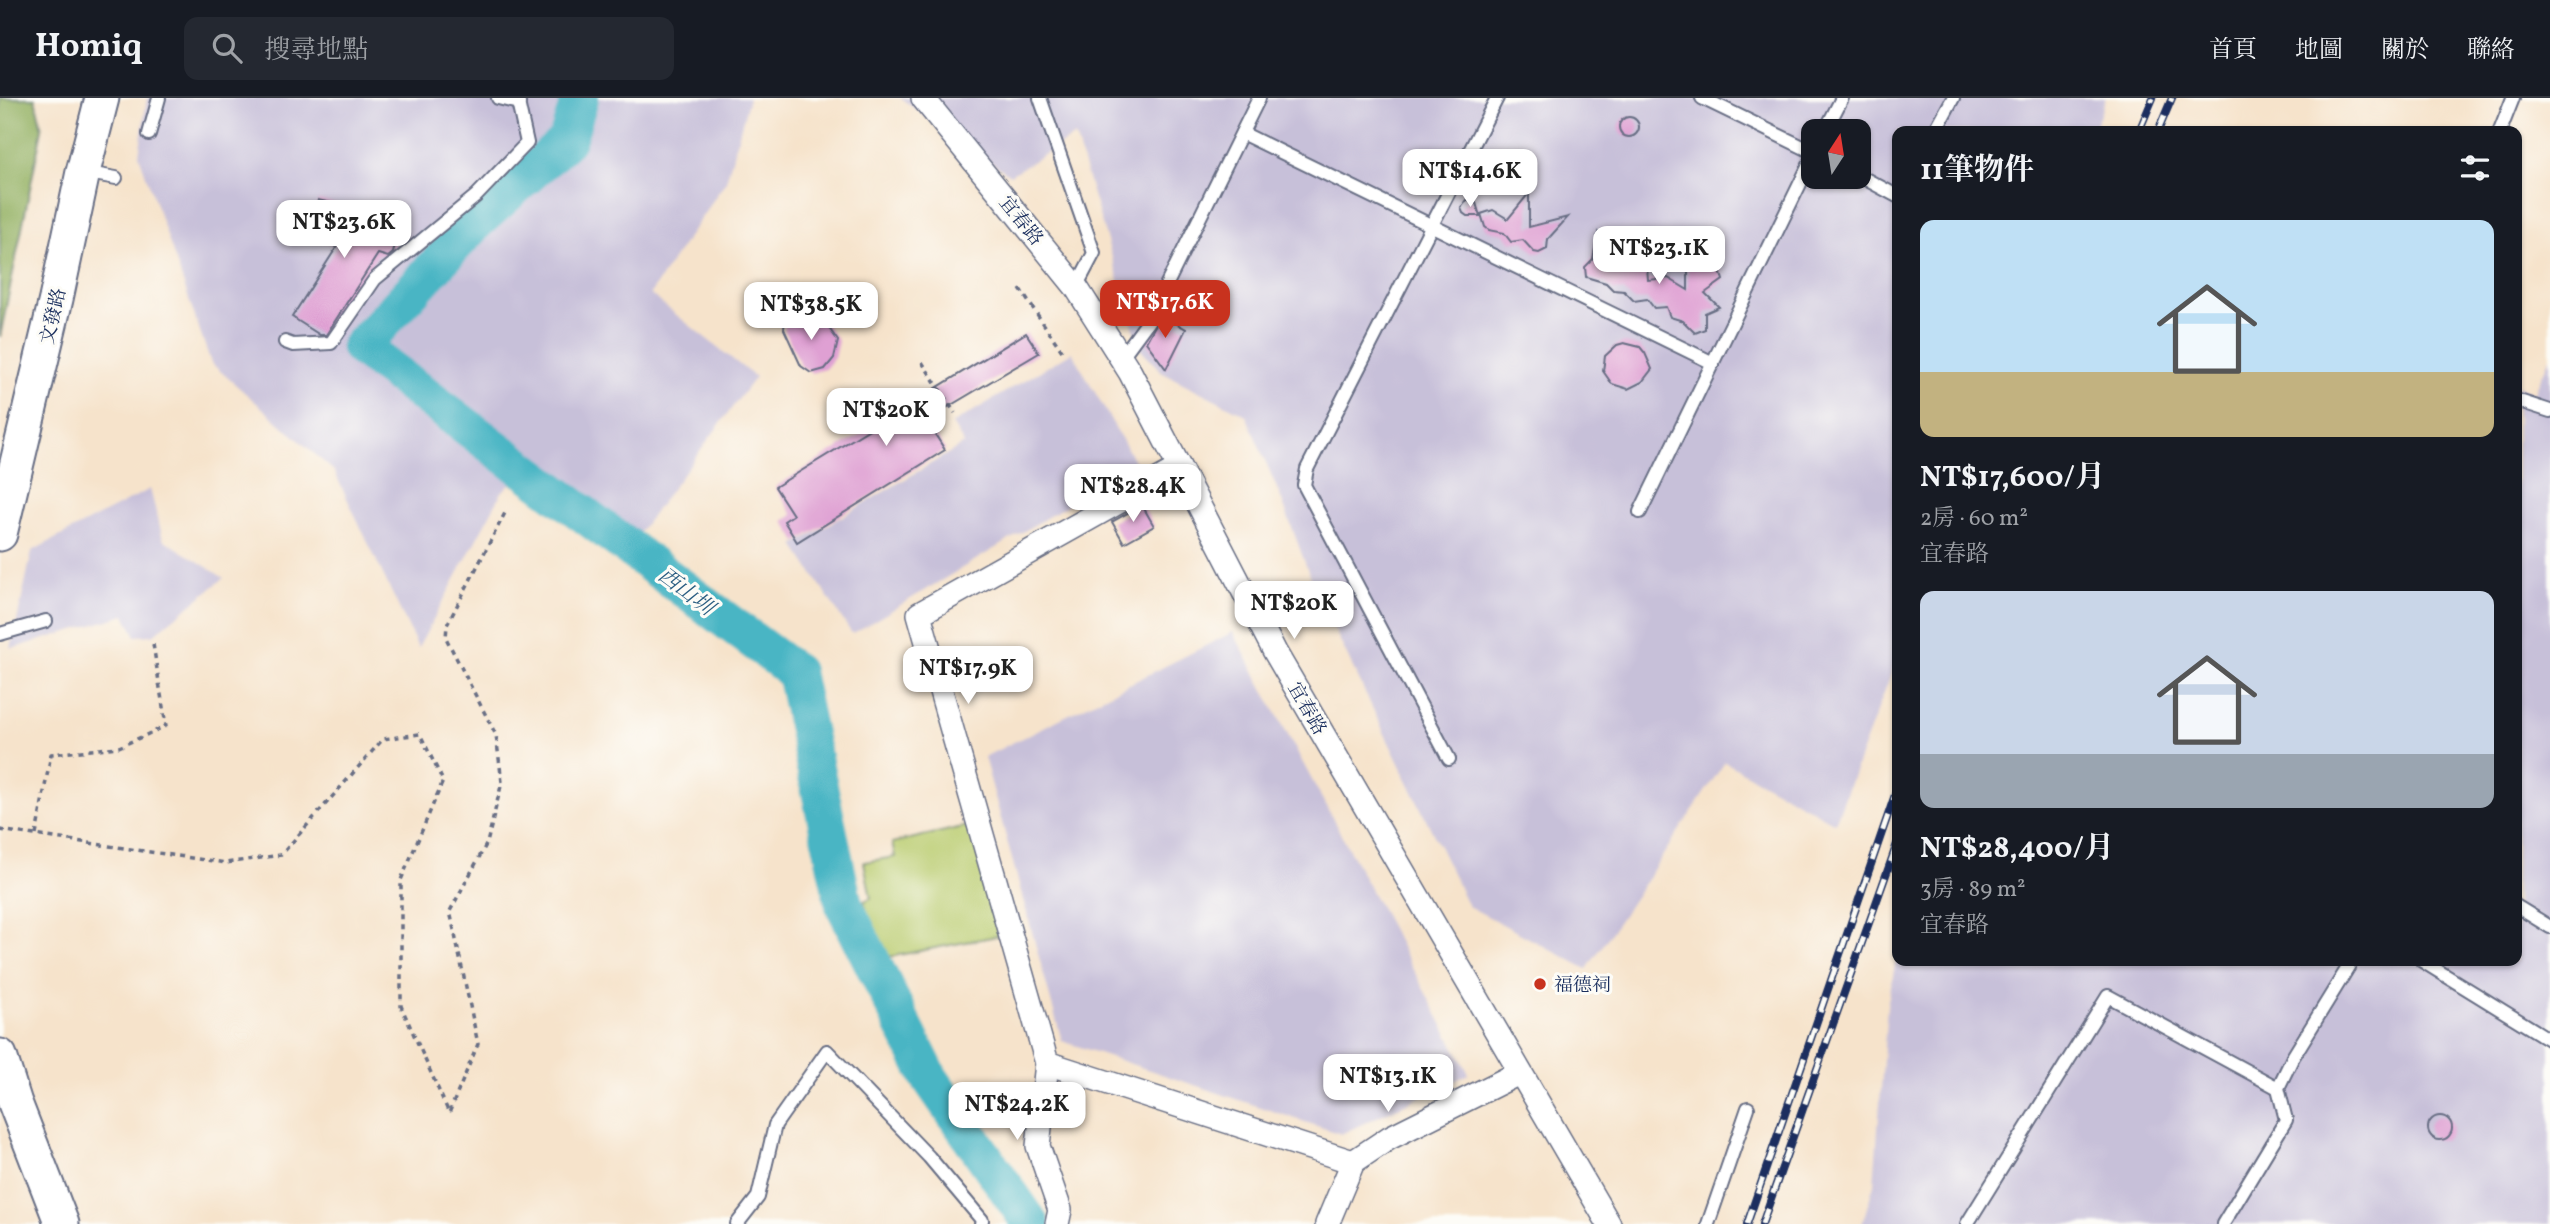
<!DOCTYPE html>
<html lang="zh-TW">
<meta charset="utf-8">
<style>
body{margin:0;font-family:Vollkorn,"Noto Serif TC",serif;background:#242831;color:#f1f3f6;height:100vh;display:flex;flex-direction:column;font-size:26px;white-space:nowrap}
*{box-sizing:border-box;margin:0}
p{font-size:23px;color:#9ea1a6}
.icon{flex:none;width:38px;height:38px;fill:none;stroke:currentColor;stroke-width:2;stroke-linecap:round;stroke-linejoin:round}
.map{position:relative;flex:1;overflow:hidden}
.panel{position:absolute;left:1892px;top:28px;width:630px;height:840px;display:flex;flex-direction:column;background:#171b24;border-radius:14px;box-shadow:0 2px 5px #0004}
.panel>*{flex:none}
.needle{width:46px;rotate:12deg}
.fabs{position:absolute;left:1801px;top:21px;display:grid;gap:14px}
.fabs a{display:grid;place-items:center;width:70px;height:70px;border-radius:14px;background:#171b24;box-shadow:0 2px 5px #0004;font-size:35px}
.price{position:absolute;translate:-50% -60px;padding:0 16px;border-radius:14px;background:#fff;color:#222;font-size:23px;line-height:46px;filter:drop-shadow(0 2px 4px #0008)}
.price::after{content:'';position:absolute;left:50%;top:42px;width:21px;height:16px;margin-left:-10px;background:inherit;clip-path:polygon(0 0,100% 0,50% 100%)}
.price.on{background:#c8321e;color:#fff}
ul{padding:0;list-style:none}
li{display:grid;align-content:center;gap:14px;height:371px;padding:0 28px}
li span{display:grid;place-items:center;height:217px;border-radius:14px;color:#555}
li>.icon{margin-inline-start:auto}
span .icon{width:126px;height:126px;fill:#fffc;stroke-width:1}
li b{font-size:30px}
h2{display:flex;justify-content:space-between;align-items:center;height:84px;padding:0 28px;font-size:30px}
header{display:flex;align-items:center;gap:42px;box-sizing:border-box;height:98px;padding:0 35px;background:#171b24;border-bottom:2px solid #363941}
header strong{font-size:33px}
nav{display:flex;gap:38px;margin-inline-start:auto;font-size:24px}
.search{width:490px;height:63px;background:#242831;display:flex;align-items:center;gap:18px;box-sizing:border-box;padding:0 24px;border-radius:14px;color:#9ea1a6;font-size:26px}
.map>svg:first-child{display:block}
.industrial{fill:#c7c0d9;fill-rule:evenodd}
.green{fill:#bacc6f;stroke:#6a7e66;stroke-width:2}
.forest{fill:#93b062;stroke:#577060;stroke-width:2}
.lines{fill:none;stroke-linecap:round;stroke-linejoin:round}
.river{stroke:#48b5c4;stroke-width:38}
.building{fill:#dfa0d3}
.lane-casing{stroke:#686e84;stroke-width:16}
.street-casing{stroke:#686e84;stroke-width:26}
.secondary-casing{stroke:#686e84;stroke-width:37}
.path{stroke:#686e84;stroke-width:3.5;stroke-dasharray:5 5;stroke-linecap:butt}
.lane{stroke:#fff;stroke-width:12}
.street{stroke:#fff;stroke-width:23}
.secondary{stroke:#fff;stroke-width:33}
.rail-casing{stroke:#1b2f5e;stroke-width:8}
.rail{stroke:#fdfcf7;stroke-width:5;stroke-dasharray:16;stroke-linecap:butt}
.poi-dot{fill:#c8321e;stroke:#fdfcf7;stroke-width:2.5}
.labels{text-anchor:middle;stroke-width:6;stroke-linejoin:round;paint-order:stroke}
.street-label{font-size:19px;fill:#1b2f5e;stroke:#fdfcf7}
.poi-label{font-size:19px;fill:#1b2f5e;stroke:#fdfcf7;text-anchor:start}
.water-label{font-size:21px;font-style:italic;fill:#2b5e82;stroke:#fdfcf7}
</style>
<header>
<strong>Homiq</strong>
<div class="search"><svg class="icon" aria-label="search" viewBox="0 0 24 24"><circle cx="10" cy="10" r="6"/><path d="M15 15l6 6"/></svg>搜尋地點</div>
<nav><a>首頁</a><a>地圖</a><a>關於</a><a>聯絡</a></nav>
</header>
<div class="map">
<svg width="2550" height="1126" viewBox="0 0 2550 1126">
<rect width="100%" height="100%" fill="#fdfcf7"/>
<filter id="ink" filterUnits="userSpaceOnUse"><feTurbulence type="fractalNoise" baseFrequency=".0143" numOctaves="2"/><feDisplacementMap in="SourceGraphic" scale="14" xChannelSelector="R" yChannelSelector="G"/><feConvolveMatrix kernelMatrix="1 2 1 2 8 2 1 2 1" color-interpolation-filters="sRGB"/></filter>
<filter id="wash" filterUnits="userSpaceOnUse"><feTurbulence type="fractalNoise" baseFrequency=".00686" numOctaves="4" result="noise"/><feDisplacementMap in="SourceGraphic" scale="28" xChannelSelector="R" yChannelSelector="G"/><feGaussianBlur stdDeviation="1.57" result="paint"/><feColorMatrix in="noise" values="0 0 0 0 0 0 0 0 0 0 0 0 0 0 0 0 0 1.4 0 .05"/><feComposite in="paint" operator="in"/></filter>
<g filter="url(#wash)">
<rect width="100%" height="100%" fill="#f6e3cb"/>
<g class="industrial">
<polygon points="147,0 749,0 726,83 650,196 755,279 632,444 531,365 502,394 418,550 334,373 211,265 139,57"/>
<path d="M900,0H2106L2094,33H1897V560L1835,725L1725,664L1587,871L1468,808L1314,489L1281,400L1246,317L1163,275L1140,251L1075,38L1010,77ZM1813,33H1858V79H1813Z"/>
<polygon points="1072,254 1136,366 852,536 794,447 964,346 952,326"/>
<polygon points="2550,260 2550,1126 1862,1126 1874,1086 1887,908 1897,857 1897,863 2516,863 2517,287 2534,295"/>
<polygon points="150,391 163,441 224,480 153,537 136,538 125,517 11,551 32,453"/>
<polygon points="1233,534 1469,976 1341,1036 1062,943 984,659"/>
</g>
<polygon class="green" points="972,727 1002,837 878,861 864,803 871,800 864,764 895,759 892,745"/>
<polygon class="forest" points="0,0 35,0 42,31 0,239"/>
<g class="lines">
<polyline class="river" points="580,0 567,42 475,125 360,249 795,574 844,807 929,979 1031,1126"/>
</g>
<g id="blocks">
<g class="building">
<circle cx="1629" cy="29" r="10"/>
<polygon points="1529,95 1529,129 1568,119 1548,141 1547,151 1539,155 1534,154 1523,142 1511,144 1504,135 1489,132 1485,129 1481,116 1493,112 1508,121"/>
<polygon points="318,102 401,121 393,155 388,159 378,156 326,237 320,237 292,219 338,147 310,141"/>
<polygon points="1467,102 1476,105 1480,118 1467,118 1463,115 1461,110"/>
<polygon points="1598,135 1614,166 1627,159 1634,165 1647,168 1648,182 1668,180 1688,192 1688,160 1719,170 1723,182 1705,195 1719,209 1705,215 1705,231 1695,235 1683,223 1670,219 1666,209 1654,210 1647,201 1634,203 1624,193 1613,192 1606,185 1586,179 1585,169 1593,161"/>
<polygon points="792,215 809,218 826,226 838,243 834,260 825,271 811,275 801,268 784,231 785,222"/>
<polygon points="1161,217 1186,231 1166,271 1146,244"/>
<polygon points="1026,235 1039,255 926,322 945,352 797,444 784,423 793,417 775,389"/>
<polygon points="1624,245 1640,249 1645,255 1652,271 1642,284 1628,291 1612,286 1603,273 1605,258 1617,247"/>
<polygon points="1142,407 1154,428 1124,445 1112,424"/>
<circle cx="2440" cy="1030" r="12"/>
</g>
</g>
</g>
<g filter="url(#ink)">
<use href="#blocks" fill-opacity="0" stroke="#686e84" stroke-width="2"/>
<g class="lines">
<defs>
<g id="lane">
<polyline points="498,0 519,5"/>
<polyline points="1040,0 1094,155 1076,189"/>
<polyline points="1702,0 1813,54"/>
<polyline points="1825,33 1842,0"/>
<polyline points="1935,33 1953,0"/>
<polyline points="2500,33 2513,0"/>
<polyline points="1242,35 1713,265"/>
<polyline points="149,36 159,0"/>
<polyline points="83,74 116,80"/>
<polyline points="1858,77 1897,98"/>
<polyline points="285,244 293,247 331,245 375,181 476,98 527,45 517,0"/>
<polyline points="1121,260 1149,222 1259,0"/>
<polyline points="2516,302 2550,313"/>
<polyline points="1640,414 1813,59"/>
<polyline points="0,536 46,523"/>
<polyline points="1449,661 1304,387 1307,371 1497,0"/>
<polyline points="2516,808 2550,829"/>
<polyline points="2422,863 2550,942"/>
<polyline points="737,1126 758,1099 775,1027 827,953 929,1059 982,1122 981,1126"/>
<polyline points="1708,1126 1748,1010"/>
<polyline points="1967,1126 2108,898 2278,990"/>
<polyline points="2223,1126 2286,1022 2278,990 2293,959 2352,863"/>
</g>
<g id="street">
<polyline points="923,0 1076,189 1130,274 1275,554 1609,1126"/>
<polyline points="1047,965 1353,1064"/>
<polyline points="1057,1126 1060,1112 1038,1048 1047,965 919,516 1179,370"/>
<polyline points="1327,1126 1353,1064 1389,1040 1519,975"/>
</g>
<g id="secondary">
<polyline points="0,436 56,201 83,74 102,0"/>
<polyline points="0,958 15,1005 62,1126"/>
</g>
</defs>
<use href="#lane" class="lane-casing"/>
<use href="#street" class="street-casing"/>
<use href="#secondary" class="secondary-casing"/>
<g class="path">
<polyline points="1020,191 1062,253"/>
<polyline points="922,264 955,315"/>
<polyline points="0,732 226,765 281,757 383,641 420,636 443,683 401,782 401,908 449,1015 478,946 450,813 487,745 502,684 496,637 446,540 447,527 506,413"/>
<polyline points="36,737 51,656 119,649 166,628 153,546"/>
</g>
<use href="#lane" class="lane"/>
<use href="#street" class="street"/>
<use href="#secondary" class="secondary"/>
<defs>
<g id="rail">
<polyline points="2139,33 2153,0"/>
<polyline points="2158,33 2172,0"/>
<polyline points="1747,1126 1897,691"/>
<polyline points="1762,1126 1897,746"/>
</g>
</defs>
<use href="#rail" class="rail-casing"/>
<use href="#rail" class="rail"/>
</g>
</g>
<circle class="poi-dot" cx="1540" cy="886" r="7"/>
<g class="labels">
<g class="street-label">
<text transform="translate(1022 122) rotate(51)" y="7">宜春路</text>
<text transform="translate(52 218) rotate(-77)" y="7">文發路</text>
<text transform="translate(1308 610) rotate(60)" y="7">宜春路</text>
</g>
<g class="poi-label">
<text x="1554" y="893">福德祠</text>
</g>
<g class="water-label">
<text transform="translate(686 493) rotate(37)" y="7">西山圳</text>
</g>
</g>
</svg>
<div class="fabs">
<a><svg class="needle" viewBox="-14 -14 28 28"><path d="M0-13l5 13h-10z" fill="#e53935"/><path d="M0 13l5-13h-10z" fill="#9ea1a6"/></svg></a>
</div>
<b class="price" style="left:1470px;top:111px">NT$14.6K</b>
<b class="price" style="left:344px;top:162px">NT$23.6K</b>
<b class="price" style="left:1659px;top:188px">NT$23.1K</b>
<b class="price on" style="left:1165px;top:242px">NT$17.6K</b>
<b class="price" style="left:811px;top:244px">NT$38.5K</b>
<b class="price" style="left:886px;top:350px">NT$20K</b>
<b class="price" style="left:1133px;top:426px">NT$28.4K</b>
<b class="price" style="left:1294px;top:543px">NT$20K</b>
<b class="price" style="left:968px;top:608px">NT$17.9K</b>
<b class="price" style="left:1388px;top:1016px">NT$13.1K</b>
<b class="price" style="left:1017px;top:1044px">NT$24.2K</b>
<section class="panel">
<h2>11筆物件<svg class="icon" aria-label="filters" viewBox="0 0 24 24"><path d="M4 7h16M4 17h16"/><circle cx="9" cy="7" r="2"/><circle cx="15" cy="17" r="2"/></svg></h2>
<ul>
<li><span style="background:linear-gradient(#bfe0f5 70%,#c2b280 0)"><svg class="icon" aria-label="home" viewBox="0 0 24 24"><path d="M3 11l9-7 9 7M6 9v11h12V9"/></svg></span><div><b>NT$17,600/月</b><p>2房 · 60 m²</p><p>宜春路</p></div></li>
<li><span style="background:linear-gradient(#c9d6e8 75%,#9aa5b1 0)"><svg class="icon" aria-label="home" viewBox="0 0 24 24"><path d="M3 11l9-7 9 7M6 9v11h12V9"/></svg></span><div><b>NT$28,400/月</b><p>3房 · 89 m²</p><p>宜春路</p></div></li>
</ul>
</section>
</div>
